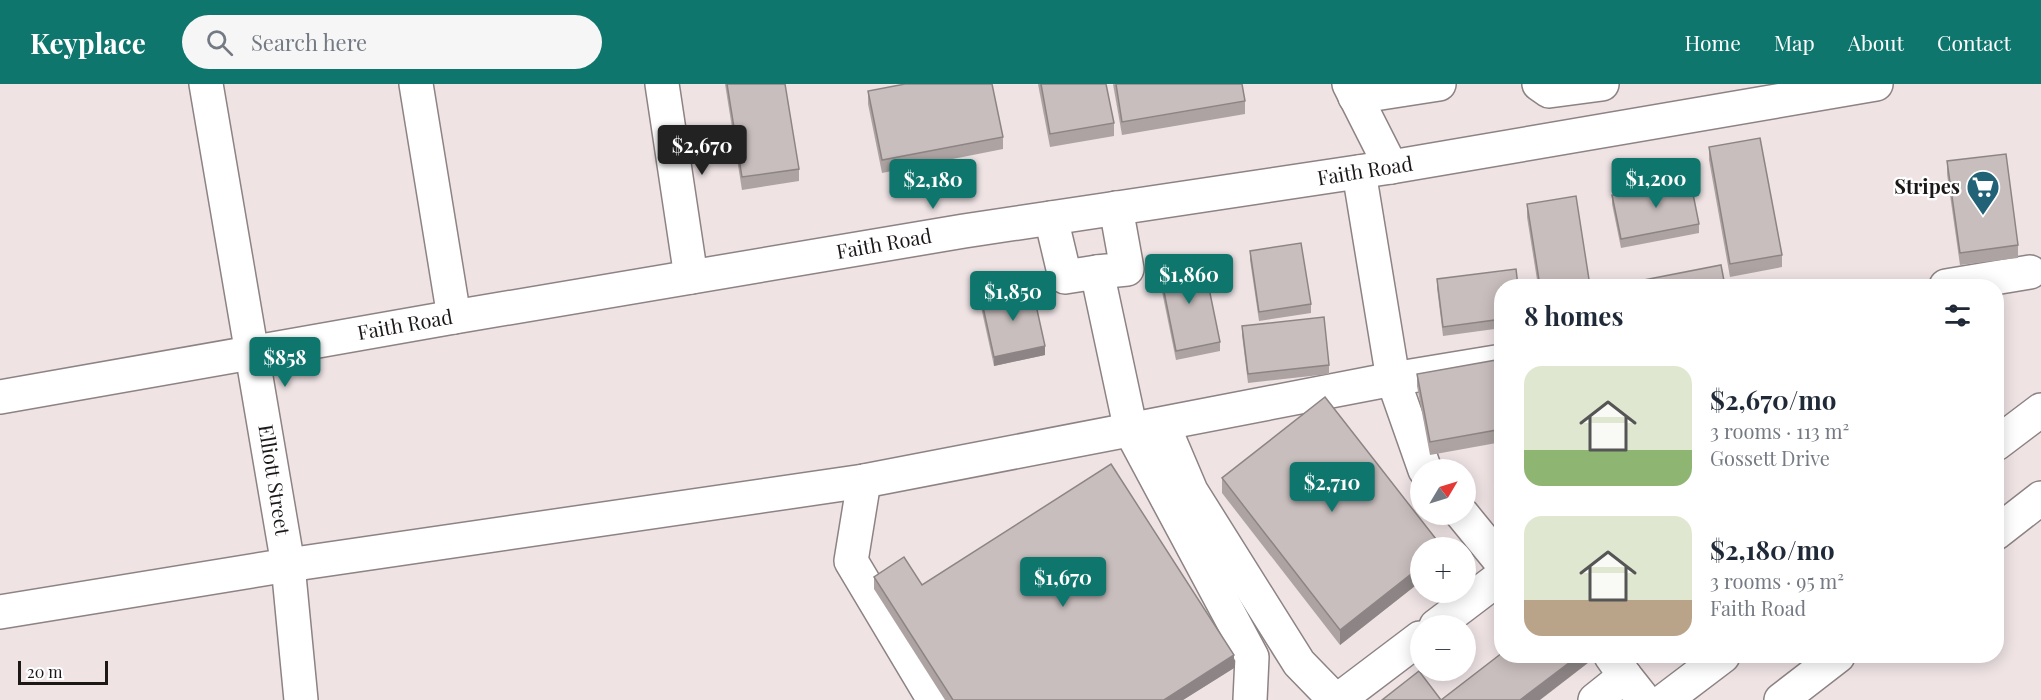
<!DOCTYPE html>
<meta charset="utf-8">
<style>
body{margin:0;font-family:"Playfair Display",serif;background:#f6f6f7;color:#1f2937;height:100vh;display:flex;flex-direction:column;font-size:22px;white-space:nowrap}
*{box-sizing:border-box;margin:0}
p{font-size:20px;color:#747a83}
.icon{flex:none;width:33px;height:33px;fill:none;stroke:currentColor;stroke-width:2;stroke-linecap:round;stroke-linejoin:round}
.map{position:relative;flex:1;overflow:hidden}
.panel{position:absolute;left:1494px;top:195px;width:510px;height:384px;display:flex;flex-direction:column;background:#fff;border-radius:24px;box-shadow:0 3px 15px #0003}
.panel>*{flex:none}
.needle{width:39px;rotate:52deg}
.controls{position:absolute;left:1410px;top:375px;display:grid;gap:12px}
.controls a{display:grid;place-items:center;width:66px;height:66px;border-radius:50%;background:#fff;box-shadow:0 3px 15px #0003;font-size:30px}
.scale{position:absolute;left:18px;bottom:15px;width:90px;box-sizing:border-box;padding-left:6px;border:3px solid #1c1818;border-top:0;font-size:16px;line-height:21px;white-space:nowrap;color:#1c1818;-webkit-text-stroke:4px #fff;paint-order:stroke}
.price{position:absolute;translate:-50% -51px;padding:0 14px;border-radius:6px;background:#0f766e;color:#fff;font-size:20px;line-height:39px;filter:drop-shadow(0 2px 3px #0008)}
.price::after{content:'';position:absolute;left:50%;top:36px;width:18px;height:14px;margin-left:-9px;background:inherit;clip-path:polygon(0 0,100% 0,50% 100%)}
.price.active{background:#222;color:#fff}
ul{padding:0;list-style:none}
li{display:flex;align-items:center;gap:18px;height:150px;padding:0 30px}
li span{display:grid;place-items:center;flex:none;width:168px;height:120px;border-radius:18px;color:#555}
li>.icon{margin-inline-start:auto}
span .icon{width:72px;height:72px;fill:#fffc;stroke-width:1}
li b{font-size:26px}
h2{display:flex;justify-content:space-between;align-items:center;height:72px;padding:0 30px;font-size:26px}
header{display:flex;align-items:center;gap:36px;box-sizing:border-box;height:84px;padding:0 30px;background:#0f766e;color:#fff}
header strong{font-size:28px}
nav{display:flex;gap:33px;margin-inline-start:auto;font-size:21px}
.search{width:420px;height:54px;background:#f6f6f7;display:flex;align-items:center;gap:15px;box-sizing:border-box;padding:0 21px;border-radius:33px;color:#747a83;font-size:22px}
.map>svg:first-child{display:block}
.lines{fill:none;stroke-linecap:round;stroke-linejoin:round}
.minor-casing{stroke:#8d8384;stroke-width:36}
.major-casing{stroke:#8d8384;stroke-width:36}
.minor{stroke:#fff;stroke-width:33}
.major{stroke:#fff;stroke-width:33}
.wall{fill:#ada3a3}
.shaded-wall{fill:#8d8585}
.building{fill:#c9bebe;stroke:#8d8585;stroke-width:1.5}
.labels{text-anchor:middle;stroke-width:4.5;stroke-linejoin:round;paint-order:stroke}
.street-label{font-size:20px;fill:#1c1818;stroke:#fff}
.poi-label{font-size:20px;font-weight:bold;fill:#1c1818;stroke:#fff;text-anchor:end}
</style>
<header>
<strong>Keyplace</strong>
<div class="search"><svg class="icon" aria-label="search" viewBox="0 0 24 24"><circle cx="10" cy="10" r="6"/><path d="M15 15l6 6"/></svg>Search here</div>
<nav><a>Home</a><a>Map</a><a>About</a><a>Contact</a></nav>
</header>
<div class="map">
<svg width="2041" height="616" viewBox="0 0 2041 616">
<rect width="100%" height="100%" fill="#efe3e4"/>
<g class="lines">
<defs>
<g id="minor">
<polyline points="206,0 288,481 301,616"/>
<polyline points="416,0 454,233"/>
<polyline points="662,0 691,193"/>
<polyline points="1349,0 1391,83"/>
<polyline points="1539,0 1549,7 1602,0"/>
<polyline points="1355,13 1439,0"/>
<polyline points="1359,88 1393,295 1425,386"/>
<polyline points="1116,124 1127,185 1097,188 1131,347 1252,573 1250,616"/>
<polyline points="1051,134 1065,193 1097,188"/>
<polyline points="1946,202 2030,188"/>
<polyline points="0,313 454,233 964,147 1391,83 1876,0"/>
<polyline points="1163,341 1191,407 1299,579 1335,616"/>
<polyline points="864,397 851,477 934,616"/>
<polyline points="1462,430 1502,479"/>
<polyline points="0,528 288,481 864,397 1393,295 1502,277"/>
<polyline points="1436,542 1502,492"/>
<polyline points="1625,592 1644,616"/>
<polyline points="1338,616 1420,554"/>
<polyline points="1595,616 1625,592 1611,572"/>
</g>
<g id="major">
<polyline points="1996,360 2041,326"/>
<polyline points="1996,449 2041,414"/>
<polyline points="1665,616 1723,572"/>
<polyline points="1781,616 1838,572"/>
</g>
</defs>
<use href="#minor" class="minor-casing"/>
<use href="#major" class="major-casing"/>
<use href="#minor" class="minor"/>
<use href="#major" class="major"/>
</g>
<g class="wall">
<polygon points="725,0 785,0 799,85 799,97 742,106"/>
<polygon points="1038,0 1106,0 1114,39 1114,52 1050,63"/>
<polygon points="1113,0 1242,0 1245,17 1245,30 1122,51"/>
<polygon points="868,7 1003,53 1003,65 882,89 868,20"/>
<polygon points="1709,63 1782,171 1782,183 1730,193 1709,76"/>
<polygon points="1947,77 2018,161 2018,174 1960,181 1947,90"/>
<polygon points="1612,111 1699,140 1699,149 1621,164 1612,120"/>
<polygon points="1527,120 1590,202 1538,202 1527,133"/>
<polygon points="1250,167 1311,220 1311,229 1259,237 1250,176"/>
<polygon points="1159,183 1220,258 1220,267 1176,276 1159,193"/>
<polygon points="1437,195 1502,202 1502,244 1443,252 1437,204"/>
<polygon points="981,214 1045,271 994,282 981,223"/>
<polygon points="1242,242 1329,281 1329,290 1248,299 1242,251"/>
<polygon points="1502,275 1502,358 1430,371 1417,302 1417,290"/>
<polygon points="1222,394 1420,464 1420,498 1340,561 1222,409"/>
<polygon points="874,493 922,501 1234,584 1183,616 945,616 874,505"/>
</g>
<g class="shaded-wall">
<polygon points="1045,262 1045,271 994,282 994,273"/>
<polygon points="1420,483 1420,498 1340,561 1340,546"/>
<polygon points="1234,571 1234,584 1183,616 1164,616"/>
<polygon points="1578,572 1597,572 1540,616 1520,616"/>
</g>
<g class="building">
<polygon points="727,0 785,0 799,85 742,93"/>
<polygon points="905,0 992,0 1003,53 882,76 868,7"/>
<polygon points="1041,0 1106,0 1114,39 1050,50"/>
<polygon points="1116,0 1242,0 1245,17 1122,38"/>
<polygon points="1760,54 1782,171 1730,180 1709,63"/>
<polygon points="2006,70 2018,161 1960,169 1947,77"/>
<polygon points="1690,95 1699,140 1621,155 1612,111"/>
<polygon points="1576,112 1590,202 1540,202 1527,120"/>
<polygon points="1301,159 1311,220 1259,228 1250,167"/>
<polygon points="1203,175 1220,258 1176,267 1159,183"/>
<polygon points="1721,181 1725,202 1613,202"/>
<polygon points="1516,185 1518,202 1502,202 1502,235 1443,243 1437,195"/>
<polygon points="1032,203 1045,262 994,273 981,214"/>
<polygon points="1324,233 1329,281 1248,290 1242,242"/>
<polygon points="1502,275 1502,345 1430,358 1417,290"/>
<polygon points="1325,313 1443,464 1420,464 1420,483 1340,546 1222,394"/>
<polygon points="1111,380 1234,571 1164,616 953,616 874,493 904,473 922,501"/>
<polygon points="1502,569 1502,572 1578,572 1520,616 1382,616 1419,587 1441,616"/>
</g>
<defs>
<symbol id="supermarket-pin" viewBox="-11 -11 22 30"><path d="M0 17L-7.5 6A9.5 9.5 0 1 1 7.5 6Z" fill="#216277" stroke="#fff"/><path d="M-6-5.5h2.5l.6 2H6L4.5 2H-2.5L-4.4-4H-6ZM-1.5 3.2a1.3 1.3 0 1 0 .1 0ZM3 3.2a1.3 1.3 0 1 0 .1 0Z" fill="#fff"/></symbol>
</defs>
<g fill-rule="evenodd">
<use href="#supermarket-pin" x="1964" y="84" width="38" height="52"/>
</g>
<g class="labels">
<g class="street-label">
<text transform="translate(1365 87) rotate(-9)" y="7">Faith Road</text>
<text transform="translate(884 160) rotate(-10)" y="7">Faith Road</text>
<text transform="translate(405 241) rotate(-10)" y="7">Faith Road</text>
<text transform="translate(274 396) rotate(81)" y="7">Elliott Street</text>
</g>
<g class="poi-label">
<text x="1960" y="110">Stripes</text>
</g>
</g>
</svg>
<div class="controls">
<a><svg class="needle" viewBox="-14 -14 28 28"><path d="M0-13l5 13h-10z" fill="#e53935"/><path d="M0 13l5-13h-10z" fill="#747a83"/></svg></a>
<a>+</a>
<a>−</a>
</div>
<div class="scale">20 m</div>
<b class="price active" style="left:702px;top:92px">$2,670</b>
<b class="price" style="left:1656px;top:125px">$1,200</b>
<b class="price" style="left:933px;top:126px">$2,180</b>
<b class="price" style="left:1189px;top:221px">$1,860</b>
<b class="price" style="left:1013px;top:238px">$1,850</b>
<b class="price" style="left:285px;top:304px">$858</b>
<b class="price" style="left:1332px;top:429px">$2,710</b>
<b class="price" style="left:1063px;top:524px">$1,670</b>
<section class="panel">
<h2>8 homes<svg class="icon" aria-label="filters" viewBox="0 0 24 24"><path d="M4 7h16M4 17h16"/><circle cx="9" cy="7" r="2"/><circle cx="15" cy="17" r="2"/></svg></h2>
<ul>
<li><span style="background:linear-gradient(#dfe7d0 70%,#8fb573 0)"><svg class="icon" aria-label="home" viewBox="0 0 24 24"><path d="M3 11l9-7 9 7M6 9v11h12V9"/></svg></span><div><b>$2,670/mo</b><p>3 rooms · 113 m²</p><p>Gossett Drive</p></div></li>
<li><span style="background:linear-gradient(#dfe7d0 70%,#b9a48a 0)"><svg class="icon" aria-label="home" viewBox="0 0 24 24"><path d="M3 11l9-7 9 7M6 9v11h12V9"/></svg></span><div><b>$2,180/mo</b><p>3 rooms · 95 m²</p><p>Faith Road</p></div></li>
</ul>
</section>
</div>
